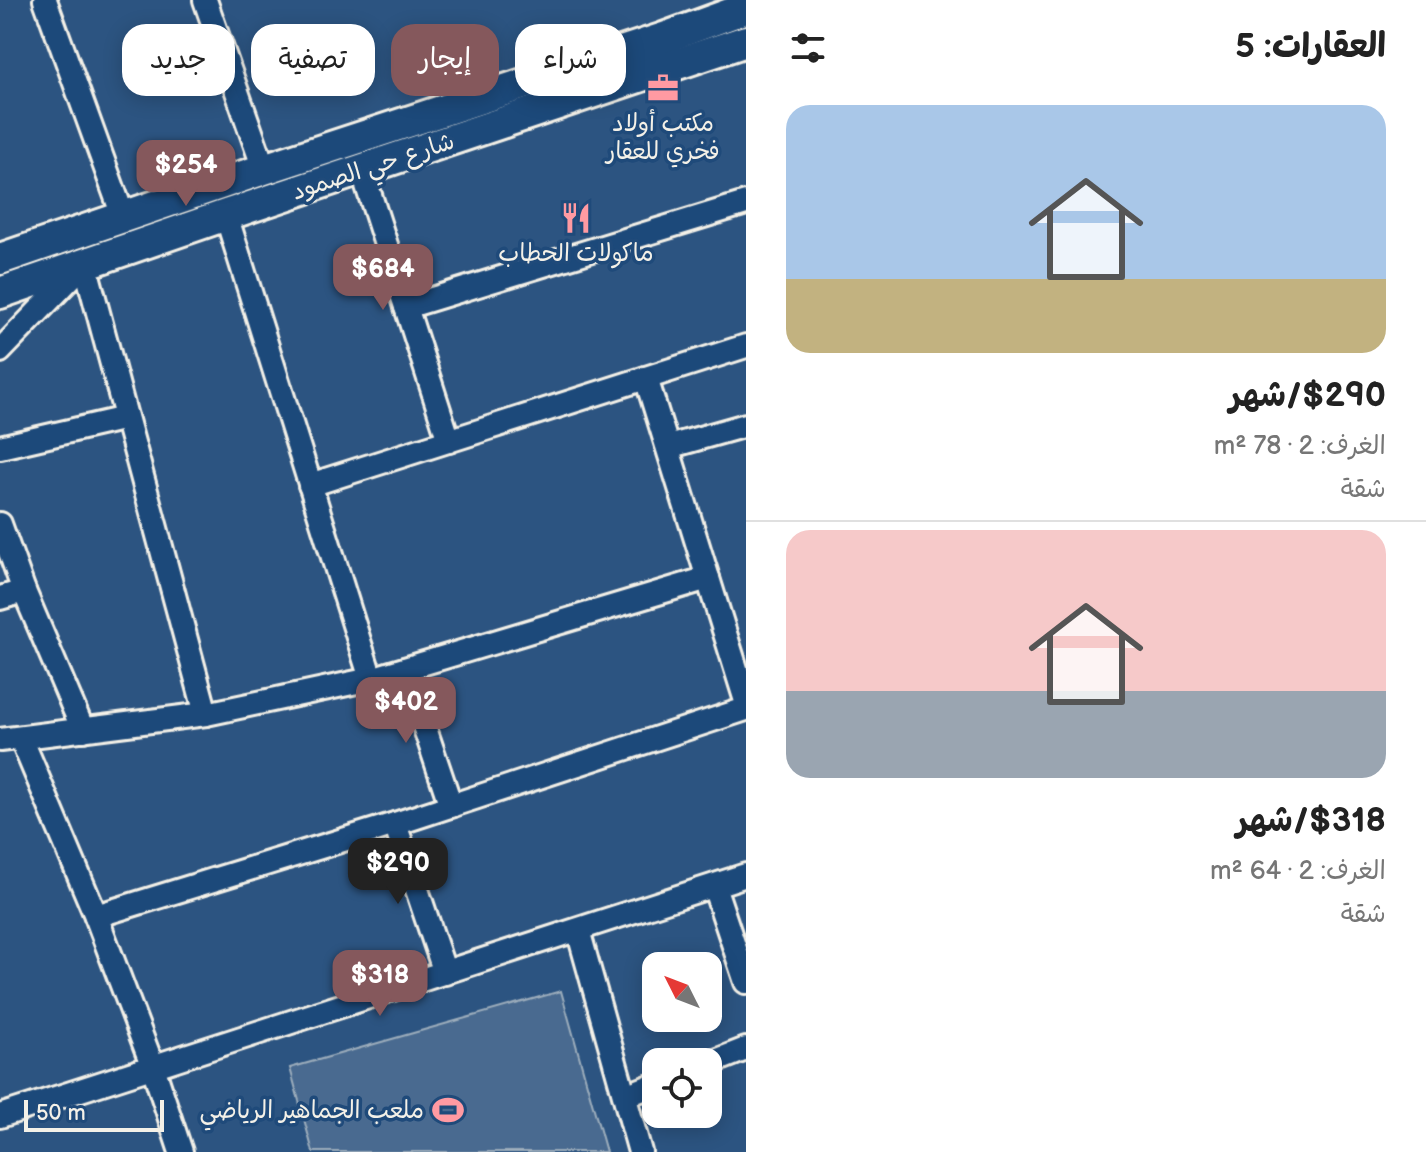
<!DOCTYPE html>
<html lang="ar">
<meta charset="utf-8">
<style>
body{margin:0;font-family:"Balsamiq Sans","Playpen Sans Arabic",sans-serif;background:#f2f2f2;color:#222;direction:rtl;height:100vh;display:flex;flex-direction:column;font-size:30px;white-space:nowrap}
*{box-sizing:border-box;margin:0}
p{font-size:26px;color:#767676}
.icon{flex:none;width:44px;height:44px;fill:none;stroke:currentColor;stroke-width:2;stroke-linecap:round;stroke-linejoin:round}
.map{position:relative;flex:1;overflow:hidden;direction:ltr}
.sheet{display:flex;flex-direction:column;background:#fff;width:680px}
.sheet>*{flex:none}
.banner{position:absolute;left:24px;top:24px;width:602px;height:72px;direction:rtl;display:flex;gap:16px}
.needle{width:52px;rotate:312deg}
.fabs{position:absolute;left:642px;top:952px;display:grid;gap:16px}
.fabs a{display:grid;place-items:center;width:80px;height:80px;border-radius:16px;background:#fff;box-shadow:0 4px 20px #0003;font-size:40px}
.scale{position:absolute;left:24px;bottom:20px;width:140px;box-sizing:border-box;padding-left:8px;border:4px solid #f4f1e8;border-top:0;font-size:22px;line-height:28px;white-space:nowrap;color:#f4f1e8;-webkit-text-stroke:6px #1f4a7a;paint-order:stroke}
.price{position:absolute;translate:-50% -68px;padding:0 18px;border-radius:16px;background:#85585c;color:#fff;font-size:26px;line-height:52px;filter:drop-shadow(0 2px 4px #0008)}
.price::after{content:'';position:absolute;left:50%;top:48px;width:24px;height:18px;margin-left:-12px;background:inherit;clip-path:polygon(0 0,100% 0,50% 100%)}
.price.selected{background:#222;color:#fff}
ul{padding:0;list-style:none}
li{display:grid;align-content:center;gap:16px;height:424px;padding:0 40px}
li+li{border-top:2px solid #e0e0e0}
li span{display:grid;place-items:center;height:248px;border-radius:24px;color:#555}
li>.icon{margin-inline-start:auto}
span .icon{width:144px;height:144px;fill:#fffc;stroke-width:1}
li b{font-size:34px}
h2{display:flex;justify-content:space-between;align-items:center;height:96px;padding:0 40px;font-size:34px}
.pill{padding:0 28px;border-radius:24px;background:#fff;box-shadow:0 4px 20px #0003;font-size:28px;line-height:72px}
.pill.selected{background:#85585c;color:#fff}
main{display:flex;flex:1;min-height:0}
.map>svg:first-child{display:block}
.green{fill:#496b90;stroke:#9eaebc;stroke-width:2}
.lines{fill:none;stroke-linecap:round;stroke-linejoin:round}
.street-casing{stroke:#f4f1e8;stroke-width:28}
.secondary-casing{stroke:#f4f1e8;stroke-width:36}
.street{stroke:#1f4a7a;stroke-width:22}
.secondary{stroke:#1f4a7a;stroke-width:30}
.labels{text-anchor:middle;stroke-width:7;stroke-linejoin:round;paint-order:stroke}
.poi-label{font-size:24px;fill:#f4f1e8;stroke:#1f4a7a}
.street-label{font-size:24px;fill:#f4f1e8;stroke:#1f4a7a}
</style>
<main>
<section class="sheet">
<h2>العقارات: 5<svg class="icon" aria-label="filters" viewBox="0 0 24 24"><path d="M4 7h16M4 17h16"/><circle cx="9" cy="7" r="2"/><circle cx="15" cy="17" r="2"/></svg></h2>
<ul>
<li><span style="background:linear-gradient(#a9c7e8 70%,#c2b280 0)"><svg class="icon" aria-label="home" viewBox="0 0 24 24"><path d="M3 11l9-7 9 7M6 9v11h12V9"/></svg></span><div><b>$290/شهر</b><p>الغرف: 2 · 78 m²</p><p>شقة</p></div></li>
<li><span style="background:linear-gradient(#f6c9c9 65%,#9aa5b1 0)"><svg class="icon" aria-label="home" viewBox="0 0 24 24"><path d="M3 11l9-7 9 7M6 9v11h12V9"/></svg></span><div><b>$318/شهر</b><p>الغرف: 2 · 64 m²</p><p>شقة</p></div></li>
</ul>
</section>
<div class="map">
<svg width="746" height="1152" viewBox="0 0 746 1152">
<rect width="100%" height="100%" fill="#2c5481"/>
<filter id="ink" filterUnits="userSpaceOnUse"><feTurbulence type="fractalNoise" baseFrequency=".0125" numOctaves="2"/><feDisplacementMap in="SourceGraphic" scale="16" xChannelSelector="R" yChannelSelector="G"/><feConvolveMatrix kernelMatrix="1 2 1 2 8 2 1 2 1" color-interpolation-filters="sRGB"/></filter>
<g filter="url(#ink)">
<polygon class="green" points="561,991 606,1152 313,1152 290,1068"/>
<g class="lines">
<defs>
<g id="street">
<polyline points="45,0 123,216"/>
<polyline points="205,0 264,169"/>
<polyline points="362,170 449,441"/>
<polyline points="226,215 371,679"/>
<polyline points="85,264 206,714"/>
<polyline points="406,307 746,203"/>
<polyline points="0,351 81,267"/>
<polyline points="646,378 746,701"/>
<polyline points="0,447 126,418"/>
<polyline points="668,447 746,425"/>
<polyline points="310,485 746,346"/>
<polyline points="0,524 24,591 83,730"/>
<polyline points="0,598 24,591"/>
<polyline points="405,669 451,806"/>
<polyline points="21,738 96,916 153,1067 181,1152"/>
<polyline points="0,740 206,714 371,679 708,578"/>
<polyline points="395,824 445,973"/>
<polyline points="714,886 746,982"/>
<polyline points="96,916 395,824 746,709"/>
<polyline points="578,930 640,1152"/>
<polyline points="708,1064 746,1049"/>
<polyline points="625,1096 656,1084"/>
<polyline points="0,1116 746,875"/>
</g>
<g id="secondary">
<polyline points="0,259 264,169 664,38 746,8"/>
<polyline points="0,293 226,215 746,41"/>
</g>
</defs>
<use href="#street" class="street-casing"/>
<use href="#secondary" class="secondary-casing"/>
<use href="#street" class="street"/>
<use href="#secondary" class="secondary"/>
</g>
</g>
<defs>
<symbol id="office-bare" viewBox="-9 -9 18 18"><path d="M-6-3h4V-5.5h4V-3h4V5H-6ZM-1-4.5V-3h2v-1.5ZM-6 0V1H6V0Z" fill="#ff9aa2" stroke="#1f4a7a" stroke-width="2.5" paint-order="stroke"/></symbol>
<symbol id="restaurant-bare" viewBox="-9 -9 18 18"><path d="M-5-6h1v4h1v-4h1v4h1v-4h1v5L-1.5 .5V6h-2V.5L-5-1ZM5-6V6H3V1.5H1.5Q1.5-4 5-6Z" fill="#ff9aa2" stroke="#1f4a7a" stroke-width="2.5" paint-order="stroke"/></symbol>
<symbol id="stadium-bare" viewBox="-9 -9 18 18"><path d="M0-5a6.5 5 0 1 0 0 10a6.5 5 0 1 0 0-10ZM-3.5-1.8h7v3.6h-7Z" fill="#ff9aa2" stroke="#1f4a7a" stroke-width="2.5" paint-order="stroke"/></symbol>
</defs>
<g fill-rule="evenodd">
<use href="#office-bare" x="641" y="66" width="44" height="44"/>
<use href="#restaurant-bare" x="554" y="196" width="44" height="44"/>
<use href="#stadium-bare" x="426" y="1088" width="44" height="44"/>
</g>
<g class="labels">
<g class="poi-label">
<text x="663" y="131">مكتب أولاد<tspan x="663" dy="28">فخري للعقار</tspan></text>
<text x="576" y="261">ماكولات الحطاب</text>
<text x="424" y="1118" text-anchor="end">ملعب الجماهير الرياضي</text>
</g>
<g class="street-label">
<text transform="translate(373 166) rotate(-18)" y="8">شارع حي الصمود</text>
</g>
</g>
</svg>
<div class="fabs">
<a><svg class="needle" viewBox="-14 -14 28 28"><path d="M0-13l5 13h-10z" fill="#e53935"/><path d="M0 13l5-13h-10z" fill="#767676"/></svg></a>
<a><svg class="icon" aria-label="locate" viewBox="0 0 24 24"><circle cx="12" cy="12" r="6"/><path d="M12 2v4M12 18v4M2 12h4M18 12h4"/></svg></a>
</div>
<div class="scale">50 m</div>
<b class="price" style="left:186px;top:208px">$254</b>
<b class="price" style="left:383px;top:312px">$684</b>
<b class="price" style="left:406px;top:745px">$402</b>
<b class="price selected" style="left:398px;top:906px">$290</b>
<b class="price" style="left:380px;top:1018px">$318</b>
<div class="banner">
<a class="pill">شراء</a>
<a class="pill selected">إيجار</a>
<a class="pill">تصفية</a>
<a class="pill">جديد</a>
</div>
</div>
</main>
